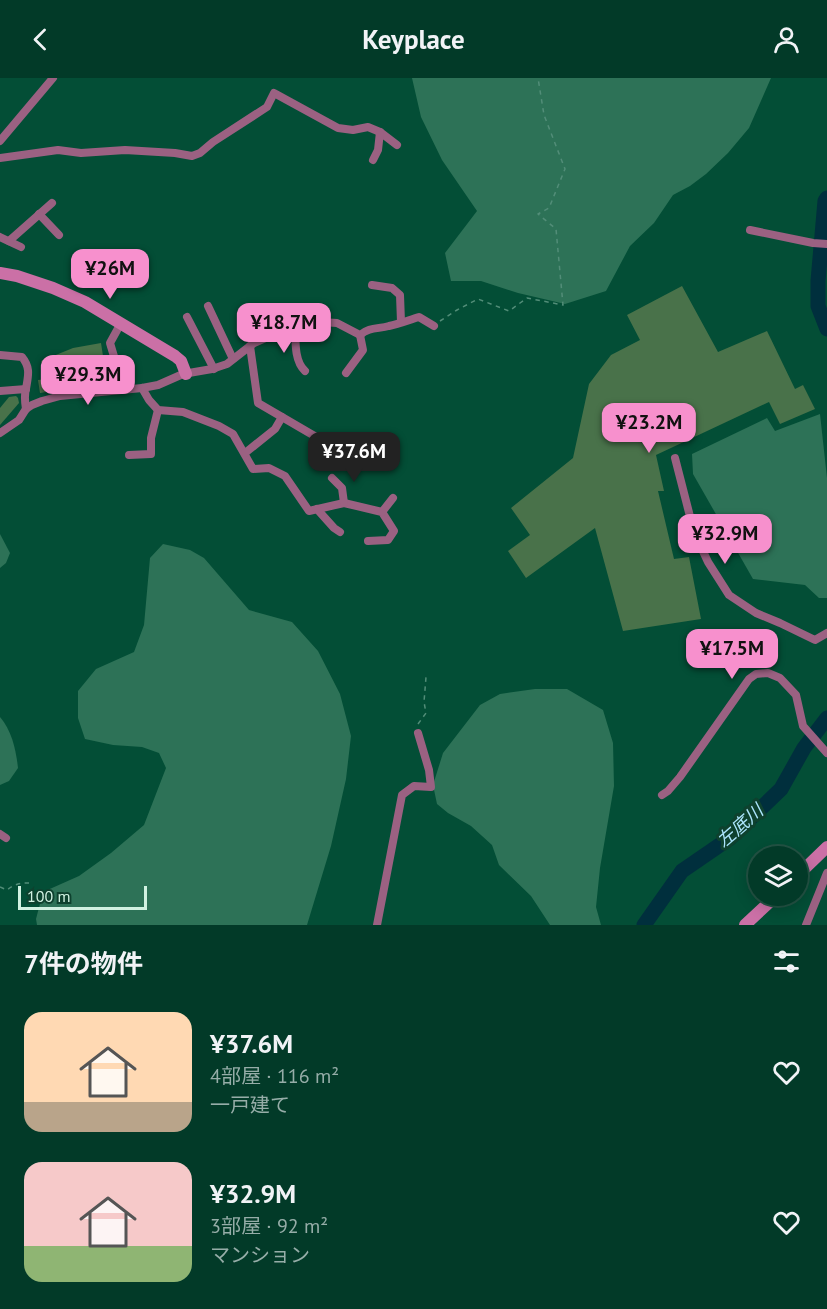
<!DOCTYPE html>
<html lang="ja">
<meta charset="utf-8">
<style>
body{margin:0;font-family:"PT Sans","Noto Sans JP",sans-serif;background:#0c4130;color:#f1f3f6;height:100vh;display:flex;flex-direction:column;font-size:22px;white-space:nowrap}
*{box-sizing:border-box;margin:0}
p{font-size:20px;color:#96ada8}
.icon{flex:none;width:33px;height:33px;fill:none;stroke:currentColor;stroke-width:2;stroke-linecap:round;stroke-linejoin:round}
.map{position:relative;height:847px;overflow:hidden}
.panel{display:flex;flex-direction:column;background:#023a28;flex:1}
.panel>*{flex:none}
.controls{position:absolute;left:748px;top:768px;display:grid;gap:12px}
.controls a{display:grid;place-items:center;width:60px;height:60px;border-radius:50%;background:#023a28;box-shadow:0 3px 15px #0003,0 0 0 2px #235445;font-size:30px}
.scale{position:absolute;left:18px;bottom:15px;width:129px;box-sizing:border-box;padding-left:6px;border:3px solid #d1f1e1;border-top:0;font-size:16px;line-height:21px;white-space:nowrap;color:#d1f1e1;-webkit-text-stroke:4px #0e412e;paint-order:stroke}
.price{position:absolute;translate:-50% -51px;padding:0 14px;border-radius:12px;background:#f790cd;color:#111;font-size:20px;line-height:39px;filter:drop-shadow(0 2px 3px #0008)}
.price::after{content:'';position:absolute;left:50%;top:36px;width:18px;height:14px;margin-left:-9px;background:inherit;clip-path:polygon(0 0,100% 0,50% 100%)}
.price.selected{background:#222;color:#fff}
ul{padding:0;list-style:none}
li{display:flex;align-items:center;gap:18px;height:150px;padding:0 24px}
li span{display:grid;place-items:center;flex:none;width:168px;height:120px;border-radius:18px;color:#555}
li>.icon{margin-inline-start:auto}
span .icon{width:72px;height:72px;fill:#fffc;stroke-width:1}
li b{font-size:26px}
h2{display:flex;justify-content:space-between;align-items:center;height:72px;padding:0 24px;font-size:26px}
header{display:flex;justify-content:space-between;align-items:center;height:78px;padding:0 24px;background:#023a28;font-size:27px;font-weight:700}
.map>svg:first-child{display:block}
.green{fill:#2d7257}
.lines{fill:none;stroke-linecap:round;stroke-linejoin:round}
.river{stroke:#002f3d;stroke-width:15}
.building{fill:#49724a}
.path{stroke:#528d78;stroke-width:1.5;stroke-dasharray:4.5 4.5;stroke-linecap:butt}
.street{stroke:#9b6182;stroke-width:8}
.secondary{stroke:#cb70a6;stroke-width:12}
.labels{text-anchor:middle;stroke-width:6;stroke-linejoin:round;paint-order:stroke}
.water-label{font-size:18px;font-style:italic;fill:#ade6fd;stroke:#0e412e}
</style>
<header><svg class="icon" aria-label="back" viewBox="0 0 24 24"><path d="M15 5l-7 7 7 7"/></svg>Keyplace<svg class="icon" aria-label="person" viewBox="0 0 24 24"><circle cx="12" cy="8" r="4"/><path d="M4 21q1-7 8-7t8 7"/></svg></header>
<div class="map">
<svg width="827" height="847" viewBox="0 0 827 847">
<rect width="100%" height="100%" fill="#034e36"/>
<g class="green">
<polygon points="412,0 771,0 749,50 728,75 706,96 690,108 673,117 654,145 630,168 606,213 565,226 518,215 481,203 451,203 445,175 477,133 442,82 421,39"/>
<polygon points="820,336 827,400 827,520 819,520 805,507 753,501 693,396 692,376 767,340 775,353"/>
<polygon points="0,456 10,475 6,485 0,490"/>
<polygon points="163,466 190,472 204,480 249,532 292,544 318,573 340,616 351,658 346,701 331,768 307,847 37,847 36,841 43,814 79,798 111,775 144,747 166,690 159,675 142,669 113,667 85,661 78,640 78,613 96,591 134,574 144,547 150,480"/>
<polygon points="535,611 567,611 603,632 613,665 614,708 600,790 596,829 601,847 550,847 531,818 499,787 492,767 471,748 448,735 437,726 433,707 443,675 480,627 500,616"/>
<path d="M0,639C12,653 16,672 18,690L9,703L0,707Z"/>
</g>
<g class="lines">
<g class="river">
<polyline points="827,120 825,123 818,203 818,228 827,251"/>
<polyline points="644,847 682,793 730,760 781,711 804,670 827,640"/>
</g>
</g>
<g class="building">
<polygon points="682,208 718,274 767,253 795,311 803,307 815,331 780,346 769,324 656,377 664,413 658,413 674,481 689,479 701,541 623,553 595,450 526,500 508,473 530,457 511,430 573,380 589,306 611,277 640,262 627,237"/>
<polygon points="101,265 103,278 72,283 56,290 59,312 40,315 38,302 48,301 41,283 73,270"/>
<polygon points="110,289 113,301 95,305 92,293"/>
<polygon points="16,318 18,320 19,325 0,347 0,330 9,319"/>
</g>
<g class="lines">
<g class="path">
<polyline points="440,243 457,232 478,221 509,233 527,220 563,227 556,151 538,136 549,130 565,91 544,37 538,0"/>
<polyline points="418,646 426,635 424,624 426,599"/>
<path d="M0,809L7,812C14,806 20,805 29,805"/>
</g>
<g class="street">
<polyline points="0,63 53,0"/>
<polyline points="0,80 58,72 81,75 125,72 175,75 192,78 200,75 213,64 267,29 274,15 338,50 353,52 368,49 380,54 397,67"/>
<polyline points="373,82 378,72 380,54"/>
<polyline points="39,136 59,157"/>
<polyline points="750,152 813,165 827,166"/>
<polyline points="0,159 21,169"/>
<polyline points="9,163 52,125"/>
<polyline points="372,207 392,210 400,217 401,244"/>
<polyline points="208,228 233,281"/>
<polyline points="187,239 214,291"/>
<path d="M295,244C296,259 293,282 305,293"/>
<polyline points="121,245 110,265 124,312"/>
<polyline points="250,268 258,325 330,367"/>
<path d="M0,277L22,279C31,290 28,298 26,311C24,318 25,325 26,331"/>
<polyline points="346,295 363,272 360,257"/>
<polyline points="142,310 149,322 158,332 183,334 219,348 233,356 253,391 269,390 285,398 309,433 344,425 382,434 394,453 388,462 368,463"/>
<polyline points="0,313 26,311"/>
<path d="M0,355L19,342L26,331L32,327L42,323L60,318L142,310L158,307L183,296L212,291L227,286L254,265L270,258L288,244L305,243L337,245L360,257C369,249 378,251 389,248C399,246 409,242 419,239L434,248"/>
<polyline points="245,375 275,351 282,339"/>
<polyline points="129,377 151,376 151,360 158,332"/>
<polyline points="675,380 694,454 708,484 729,517 756,535 780,545 815,562 827,555"/>
<polyline points="332,400 342,410 344,425"/>
<polyline points="317,431 334,450 340,454"/>
<polyline points="382,434 393,420"/>
<polyline points="662,717 668,713 680,699 749,601 756,596 768,595 780,600 796,617 803,648 827,675"/>
<polyline points="0,756 6,760"/>
<polyline points="377,847 402,717 414,708 431,709 429,692 418,655"/>
<polyline points="806,847 827,795"/>
</g>
<g class="secondary">
<polyline points="0,195 17,198 53,210 85,224 175,278 181,283 186,296"/>
<polyline points="798,797 827,769"/>
<polyline points="745,847 776,818"/>
</g>
</g>
<g class="labels">
<g class="water-label">
<text transform="translate(740 748) rotate(-41)" y="6">左底川</text>
</g>
</g>
</svg>
<div class="controls">
<a><svg class="icon" aria-label="layers" viewBox="0 0 24 24"><path d="M12 4l9 5-9 5-9-5zM3 14l9 5 9-5"/></svg></a>
</div>
<div class="scale">100 m</div>
<b class="price" style="left:110px;top:222px">¥26M</b>
<b class="price" style="left:284px;top:276px">¥18.7M</b>
<b class="price" style="left:88px;top:328px">¥29.3M</b>
<b class="price" style="left:649px;top:376px">¥23.2M</b>
<b class="price selected" style="left:354px;top:405px">¥37.6M</b>
<b class="price" style="left:725px;top:487px">¥32.9M</b>
<b class="price" style="left:732px;top:602px">¥17.5M</b>
</div>
<section class="panel">
<h2>7件の物件<svg class="icon" aria-label="filters" viewBox="0 0 24 24"><path d="M4 7h16M4 17h16"/><circle cx="9" cy="7" r="2"/><circle cx="15" cy="17" r="2"/></svg></h2>
<ul>
<li><span style="background:linear-gradient(#ffd9b3 75%,#b9a48a 0)"><svg class="icon" aria-label="home" viewBox="0 0 24 24"><path d="M3 11l9-7 9 7M6 9v11h12V9"/></svg></span><div><b>¥37.6M</b><p>4部屋 · 116 m²</p><p>一戸建て</p></div><svg class="icon" aria-label="heart" viewBox="0 0 24 24"><path d="M12 20l-8-8c-3-5 5-10 8-4 3-6 11-1 8 4z"/></svg></li>
<li><span style="background:linear-gradient(#f6c9c9 70%,#8fb573 0)"><svg class="icon" aria-label="home" viewBox="0 0 24 24"><path d="M3 11l9-7 9 7M6 9v11h12V9"/></svg></span><div><b>¥32.9M</b><p>3部屋 · 92 m²</p><p>マンション</p></div><svg class="icon" aria-label="heart" viewBox="0 0 24 24"><path d="M12 20l-8-8c-3-5 5-10 8-4 3-6 11-1 8 4z"/></svg></li>
</ul>
</section>
